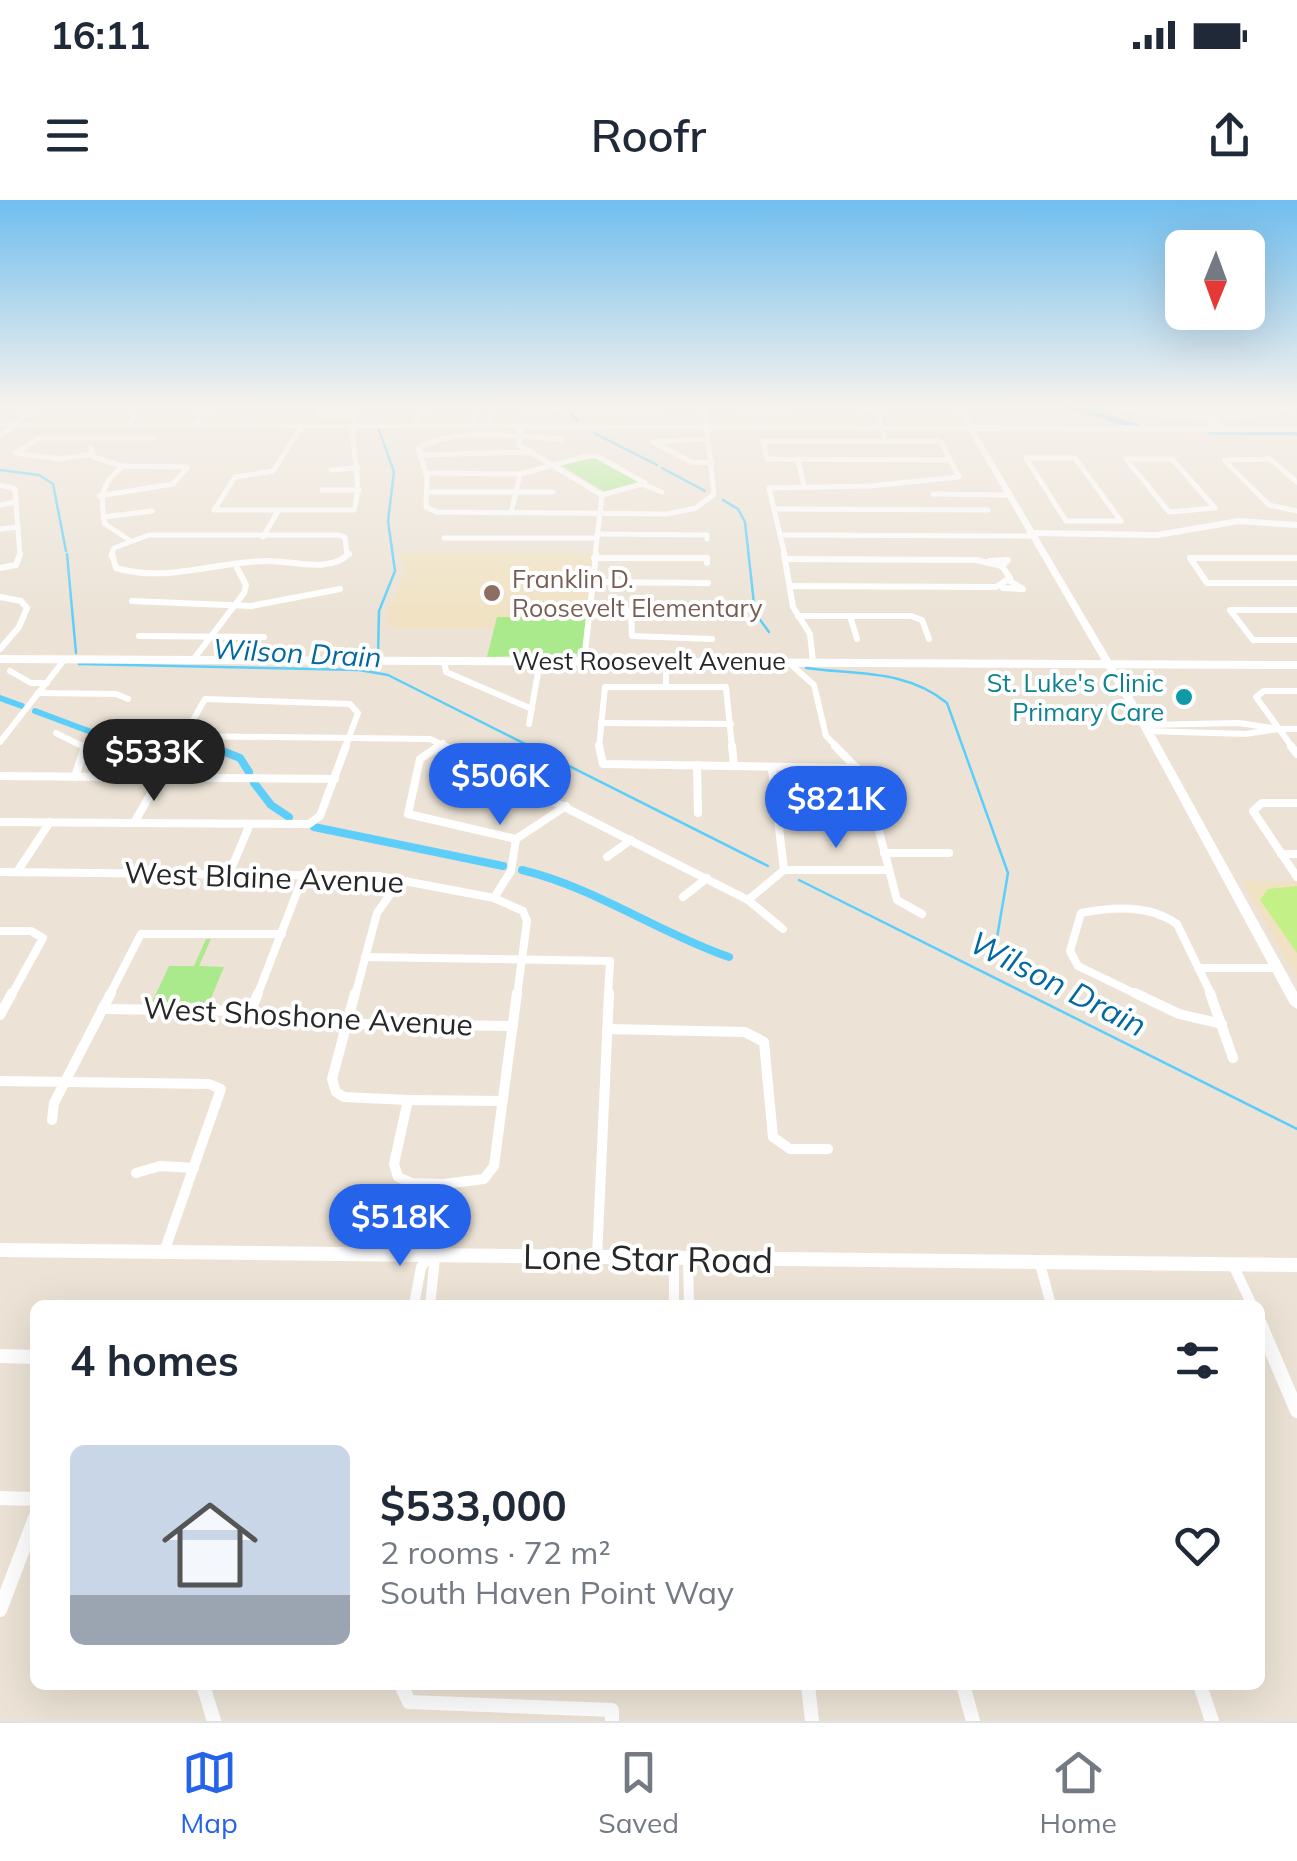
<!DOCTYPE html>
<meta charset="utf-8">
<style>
body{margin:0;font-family:Mulish,sans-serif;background:#f2f2f3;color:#1f2937;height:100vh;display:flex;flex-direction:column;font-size:38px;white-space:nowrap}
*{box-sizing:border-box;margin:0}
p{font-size:32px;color:#747a83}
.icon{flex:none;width:55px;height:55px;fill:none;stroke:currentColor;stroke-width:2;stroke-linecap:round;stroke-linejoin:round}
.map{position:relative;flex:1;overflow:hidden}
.side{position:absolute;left:30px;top:1100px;width:1235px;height:390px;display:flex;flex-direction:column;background:#fff;border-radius:15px;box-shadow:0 10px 40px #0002}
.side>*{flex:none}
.needle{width:65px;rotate:181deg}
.controls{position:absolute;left:1165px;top:30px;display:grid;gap:20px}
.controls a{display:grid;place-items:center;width:100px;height:100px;border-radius:15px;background:#fff;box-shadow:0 10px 40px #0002;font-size:50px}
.price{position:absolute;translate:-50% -85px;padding:0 22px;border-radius:35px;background:#2563eb;color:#fff;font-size:32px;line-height:65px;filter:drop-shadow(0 2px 5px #0008)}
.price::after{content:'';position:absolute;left:50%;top:60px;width:30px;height:22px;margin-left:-15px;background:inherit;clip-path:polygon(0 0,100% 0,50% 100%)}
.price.current{background:#222;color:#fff}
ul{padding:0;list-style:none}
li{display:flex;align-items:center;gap:30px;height:250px;padding:0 40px}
li span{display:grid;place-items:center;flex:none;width:280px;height:200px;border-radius:15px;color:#555}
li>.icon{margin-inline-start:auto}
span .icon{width:120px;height:120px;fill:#fffc;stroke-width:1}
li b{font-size:42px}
h2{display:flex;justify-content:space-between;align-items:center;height:120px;padding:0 40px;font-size:42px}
.status{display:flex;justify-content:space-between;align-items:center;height:70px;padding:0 50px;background:#fff;direction:ltr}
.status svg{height:28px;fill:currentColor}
header{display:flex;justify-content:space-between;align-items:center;height:130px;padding:0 40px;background:#fff;font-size:45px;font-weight:600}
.tabs{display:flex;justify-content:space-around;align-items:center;height:140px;border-top:2px solid #e0e1e3;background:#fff;font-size:28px;color:#747a83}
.tabs a{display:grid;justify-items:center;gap:5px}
.tabs .current{color:#2563eb}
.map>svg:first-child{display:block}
.education{fill:#f0e2c3}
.green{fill:#abe98d}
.pitch{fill:#c3f187}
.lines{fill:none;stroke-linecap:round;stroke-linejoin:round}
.stream{stroke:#5dcefa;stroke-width:2.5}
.canal-far2{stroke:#5dcefa;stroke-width:5}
.canal-far1{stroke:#5dcefa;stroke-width:6}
.canal{stroke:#5dcefa;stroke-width:8}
.minor-far4{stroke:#fff;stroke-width:5}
.minor-far3{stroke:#fff;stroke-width:6}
.minor-far2{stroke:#fff;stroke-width:8}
.minor-far1{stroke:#fff;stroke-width:10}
.minor{stroke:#fff;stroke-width:14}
.tertiary-far1{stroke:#fff;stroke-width:6}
.tertiary{stroke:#fff;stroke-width:8}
.secondary{fill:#fff;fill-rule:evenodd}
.education-dot{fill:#8d6e63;stroke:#fff;stroke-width:4}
.culture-dot{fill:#0f9aa8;stroke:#fff;stroke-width:4}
.labels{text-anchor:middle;stroke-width:8;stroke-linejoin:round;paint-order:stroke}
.far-education-label{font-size:25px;fill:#785e54;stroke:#fff;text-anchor:start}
.far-street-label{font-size:25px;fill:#272727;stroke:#fff}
.far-culture-label{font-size:25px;fill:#0d838f;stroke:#fff;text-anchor:end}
.far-water-label{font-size:28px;font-style:italic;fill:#0168a2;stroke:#fff}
.street-label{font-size:30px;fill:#272727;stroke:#fff}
.water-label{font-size:32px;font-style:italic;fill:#0168a2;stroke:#fff}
.near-street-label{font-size:35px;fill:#272727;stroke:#fff}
</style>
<div class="status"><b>16:11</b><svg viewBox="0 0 49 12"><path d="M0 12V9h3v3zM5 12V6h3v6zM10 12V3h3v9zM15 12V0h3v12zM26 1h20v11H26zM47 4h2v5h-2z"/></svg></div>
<header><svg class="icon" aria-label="menu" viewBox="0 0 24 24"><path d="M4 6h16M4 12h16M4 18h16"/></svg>Roofr<svg class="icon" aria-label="share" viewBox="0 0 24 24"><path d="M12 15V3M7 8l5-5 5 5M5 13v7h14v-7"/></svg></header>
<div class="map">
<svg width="1297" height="1521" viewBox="0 0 1297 1521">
<rect width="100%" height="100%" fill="#ece3d6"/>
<g class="education">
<polygon points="401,352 593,353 586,417 498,417 494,428 388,428 387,414 405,372"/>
<polygon points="1242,681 1297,682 1297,777"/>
</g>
<g class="green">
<polygon points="594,258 640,283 605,292 561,265"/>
<polygon points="497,417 586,417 582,454 487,457"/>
<polygon points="206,739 211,739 199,766 224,767 209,803 152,802 169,766 194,766"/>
</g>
<polygon class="pitch" points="1297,686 1297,753 1260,700 1268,689"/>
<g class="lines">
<g class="stream">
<polyline points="570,213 578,221"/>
<polyline points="594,233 657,265"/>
<polyline points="662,268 705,291"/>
<polyline points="0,270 39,275 53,284 66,351"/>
<polyline points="723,300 738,309 745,322 755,413 769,432"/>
<polyline points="67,354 76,453"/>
<polyline points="378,455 379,411 395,371 388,321 394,272 379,230"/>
<polyline points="79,464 359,470 388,475 768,666"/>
<path d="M806,468C856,475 906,469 947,503L1008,673L993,761"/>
<polyline points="799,680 1297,929"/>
</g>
<g class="canal-far2">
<polyline points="1064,205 1136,226"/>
<polyline points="1210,232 1297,233"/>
</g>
<g class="canal-far1">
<polyline points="0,498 22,506"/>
<polyline points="35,511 102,536 175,538"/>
<polyline points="198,541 216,548"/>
</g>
<g class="canal">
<polyline points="210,546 240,558 249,572"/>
<polyline points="254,583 271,605 289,617"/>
<polyline points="314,627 503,666"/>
<path d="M522,670C596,688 657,732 729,757"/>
</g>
<g class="minor-far4">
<polyline points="321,205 318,215 353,215"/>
<polyline points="598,205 608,213 656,214"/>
<polyline points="851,205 875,209"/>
<polyline points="876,205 885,240"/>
<path d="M1110,205C1166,218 1241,225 1296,205"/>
<polyline points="549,212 524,211 598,205"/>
<polyline points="652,214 656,214"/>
<polyline points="762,214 740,212 785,214 789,205"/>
<polyline points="194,225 211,205"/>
<polyline points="127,226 134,217"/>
<path d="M302,226L273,271L235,277L214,310H354C365,274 344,240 358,205"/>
<polyline points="415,226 424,205"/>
<polyline points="472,227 478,211"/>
<polyline points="488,227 495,205"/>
<polyline points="521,227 519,245 602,295 595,356"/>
<polyline points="1217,228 1205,213 1224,228"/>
<path d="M562,239C517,237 459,226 418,248L427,277L426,307L437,312L667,314L696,308L714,294L704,205"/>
<polyline points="706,239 653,242 691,262 712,263"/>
<polyline points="91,248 94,257 122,266 188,267 173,284 99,296"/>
<polyline points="92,254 60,259 16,253 39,238 153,238"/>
<polyline points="421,255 531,252"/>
<polyline points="1026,258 1066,321 1121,321"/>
<polyline points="1026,258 1075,258 1121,321"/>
<polygon points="1126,259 1172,259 1215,308 1169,312"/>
<polyline points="798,260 804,286"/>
<path d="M122,267C100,284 100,298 105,324L128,339"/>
<polyline points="331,270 358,268"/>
<polyline points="427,273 520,274"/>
<polyline points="1297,282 1270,259 1224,260 1269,305 1297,311"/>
<polyline points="0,285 15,289 20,356"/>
<polyline points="644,285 662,292"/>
<polyline points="322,290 359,290"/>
<polyline points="429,292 553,292"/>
<polyline points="933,294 1008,295"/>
<polyline points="0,305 16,302"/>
<polyline points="774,309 988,310"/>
<polyline points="511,313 520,274 588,256 597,256 645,283 602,295"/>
<polyline points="103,317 152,311"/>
<polyline points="0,329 18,327"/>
<polyline points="597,334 707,335 707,339"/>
<polyline points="781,335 1031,336"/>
<polyline points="263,337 278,311"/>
<polyline points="444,338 597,338"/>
<polyline points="111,356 114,348 149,335 337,335 345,337 347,356"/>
<polyline points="785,356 769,288 870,286 959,277 941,242 938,241 763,241 767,259 950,260"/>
</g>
<g class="minor-far3">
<path d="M112,354L116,368C167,383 214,362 265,361C292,360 327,374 349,354"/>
<polyline points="784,354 793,407 810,434 813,462"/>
<polyline points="594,358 707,358 707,363"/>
<polyline points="1297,358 1190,358 1207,383 1297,383"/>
<polyline points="785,359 976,360 1002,366 1010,378 996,387 790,386"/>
<polyline points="990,361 1008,360 1002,366"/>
<polyline points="0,368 16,365 20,354"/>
<polyline points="592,382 708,383"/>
<polyline points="1003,388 1023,389 1010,381"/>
<polyline points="0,397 21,401 27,408 19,427 0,449"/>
<polyline points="132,401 251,406 340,389"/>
<polyline points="1297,410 1230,410 1253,440 1297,440"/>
<polyline points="631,411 632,436 712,439"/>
<polyline points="589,416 632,410 711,410"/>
<polyline points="798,416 911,416 922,420 929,439"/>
<polyline points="850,416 857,439"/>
<polyline points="139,436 264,437"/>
<polyline points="193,460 244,393 246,385 236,366"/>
<polyline points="444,460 446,472 532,509"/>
<polyline points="584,461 596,354"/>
<polyline points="666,461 666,485"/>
<polyline points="788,462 814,485 826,536 838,548"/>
<polyline points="10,471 31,483 47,483"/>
<polyline points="38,493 116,494 128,499"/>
<polyline points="601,523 731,524"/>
<polyline points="529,524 540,461"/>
<polyline points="1144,525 1239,523 1279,529 1245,534 1147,531"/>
<polyline points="1279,529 1297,529"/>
<polyline points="56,533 86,548"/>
<polyline points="184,536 430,539 449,548"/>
<polyline points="0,542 65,459"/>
<polyline points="177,548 205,499 350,504 358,513 345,548"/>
<polyline points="435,548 443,543"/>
<polyline points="599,548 605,487 726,487 732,548"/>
<polyline points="1293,548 1256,497 1264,491 1297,491"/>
</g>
<g class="minor-far2">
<polyline points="439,546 420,559 408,614 516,639"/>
<polyline points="444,546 748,700 783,729"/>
<polyline points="599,546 603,564 857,568"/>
<polyline points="732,546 734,565"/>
<polyline points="835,546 865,577 897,700 922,714"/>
<polyline points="1291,546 1297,554"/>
<polyline points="697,565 698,613"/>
<polyline points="0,576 335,579"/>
<polyline points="75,577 85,546"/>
<polyline points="1297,603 1262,603 1253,611 1297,677"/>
<polyline points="0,622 134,623"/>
<polyline points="134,623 309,624 320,616 346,546"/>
<polyline points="134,623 178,546"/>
<polyline points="884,653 949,653"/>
<polyline points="1281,654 1297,654"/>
<polyline points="607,657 631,640"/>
<polyline points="784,670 888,670"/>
<polyline points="0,672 378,676 494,698 523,711 527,721 517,796"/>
<polyline points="17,672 50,622"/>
<polyline points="229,674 250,624"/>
<polyline points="683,697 707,678"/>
<polyline points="494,698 511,671 516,639 566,606"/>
<polyline points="748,700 784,670 772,569"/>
<polyline points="0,731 31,731 43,738 11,796"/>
<polyline points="365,757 610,761 608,796"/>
<polyline points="1198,768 1277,768"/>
<polyline points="109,796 141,734 282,734"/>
<polyline points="257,796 304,674"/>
<polyline points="355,796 377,713 401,679"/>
<path d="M1140,796L1078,766L1070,751L1081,713C1113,707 1149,704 1177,724L1212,796"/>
</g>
<g class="minor-far1">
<polyline points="355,793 332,879 336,892 344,897 408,900 394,964 398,977 412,983 443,984"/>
<polyline points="1135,793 1179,814 1222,824"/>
<polyline points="1210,793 1233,858"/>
<polyline points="102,809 251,811 299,823 513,826"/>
<polyline points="251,811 258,793"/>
<polyline points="0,815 12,793"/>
<polyline points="607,829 745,832 764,842 773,937 790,949 828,949"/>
<polyline points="0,881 209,884 221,889 164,1052"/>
<polyline points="408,900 502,901"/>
<polyline points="52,920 54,903 111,793"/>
<polyline points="136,973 160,966 194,968"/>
<polyline points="597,1058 609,793"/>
<polyline points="674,1060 674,1105"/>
<polyline points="688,1060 689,1105"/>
<polyline points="1040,1064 1051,1105"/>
<polyline points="1233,1065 1252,1105"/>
<polyline points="414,1105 421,1067 432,1055"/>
<polyline points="430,1105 443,984 484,979 494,966 517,793"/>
</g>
<g class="minor">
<polyline points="1260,1124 1297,1211"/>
<polyline points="0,1156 35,1157"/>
<polyline points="0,1298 35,1299"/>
<polyline points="0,1410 35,1318"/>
<polyline points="203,1485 214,1521"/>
<polyline points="401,1485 409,1502 612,1510 612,1521"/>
<polyline points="808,1485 812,1521"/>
<polyline points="963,1485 973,1521"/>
<polyline points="1200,1485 1212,1521"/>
</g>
<g class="tertiary-far1">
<polyline points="970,228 1297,229"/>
<polyline points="1030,333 1157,335 1239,321 1297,325"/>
</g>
<polyline class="tertiary" points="0,459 1297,465"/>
<g class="secondary">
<polygon points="33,205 40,205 19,223 966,226 954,205 960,205 1151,528 1297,792 1297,809 1290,804 1141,528 968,230 15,227 0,238 0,233 7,227 0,227 0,223 12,223"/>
<polygon points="0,1043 1297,1058 1297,1072 0,1057"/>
</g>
</g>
<linearGradient id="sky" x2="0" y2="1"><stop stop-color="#70beef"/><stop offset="0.49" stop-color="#f6f2ed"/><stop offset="1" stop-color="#f6f2ed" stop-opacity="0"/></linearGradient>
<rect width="1297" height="418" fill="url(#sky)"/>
<circle class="education-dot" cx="492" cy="393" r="10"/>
<circle class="culture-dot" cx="1184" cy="497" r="10"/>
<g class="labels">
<g class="far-education-label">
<text x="512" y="388">Franklin D.<tspan x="512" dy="29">Roosevelt Elementary</tspan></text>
</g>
<g class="far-street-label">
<text x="649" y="470">West Roosevelt Avenue</text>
</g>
<g class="far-culture-label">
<text x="1164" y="492">St. Luke's Clinic<tspan x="1164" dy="29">Primary Care</tspan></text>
</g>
<g class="far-water-label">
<text transform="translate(297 453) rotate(3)" y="10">Wilson Drain</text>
</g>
<g class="street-label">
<text transform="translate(264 678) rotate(2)" y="10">West Blaine Avenue</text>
<text transform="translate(308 817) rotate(3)" y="10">West Shoshone Avenue</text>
</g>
<g class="water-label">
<text transform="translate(1058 784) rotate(27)" y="11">Wilson Drain</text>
</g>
<g class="near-street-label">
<text transform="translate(648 1059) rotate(1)" y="12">Lone Star Road</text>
</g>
</g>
</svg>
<div class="controls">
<a><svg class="needle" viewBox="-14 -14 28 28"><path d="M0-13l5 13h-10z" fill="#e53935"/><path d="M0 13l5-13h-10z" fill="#747a83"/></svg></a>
</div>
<b class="price current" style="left:154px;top:604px">$533K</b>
<b class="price" style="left:500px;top:628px">$506K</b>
<b class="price" style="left:836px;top:651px">$821K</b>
<b class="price" style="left:400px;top:1069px">$518K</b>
<section class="side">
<h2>4 homes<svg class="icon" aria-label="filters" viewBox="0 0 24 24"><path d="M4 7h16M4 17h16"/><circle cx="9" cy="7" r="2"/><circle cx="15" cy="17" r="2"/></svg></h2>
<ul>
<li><span style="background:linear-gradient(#c9d6e8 75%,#9aa5b1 0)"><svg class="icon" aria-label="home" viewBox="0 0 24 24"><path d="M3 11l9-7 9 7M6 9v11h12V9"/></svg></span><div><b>$533,000</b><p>2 rooms · 72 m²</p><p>South Haven Point Way</p></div><svg class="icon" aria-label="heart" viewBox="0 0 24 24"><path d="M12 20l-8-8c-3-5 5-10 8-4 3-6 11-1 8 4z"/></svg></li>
</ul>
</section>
</div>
<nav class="tabs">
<a class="current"><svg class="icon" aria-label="map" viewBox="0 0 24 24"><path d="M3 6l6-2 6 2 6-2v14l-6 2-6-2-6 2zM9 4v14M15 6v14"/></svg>Map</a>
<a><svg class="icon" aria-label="saved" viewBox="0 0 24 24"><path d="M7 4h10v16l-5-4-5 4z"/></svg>Saved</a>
<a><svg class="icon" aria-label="home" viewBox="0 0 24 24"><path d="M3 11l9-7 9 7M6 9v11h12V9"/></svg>Home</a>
</nav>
